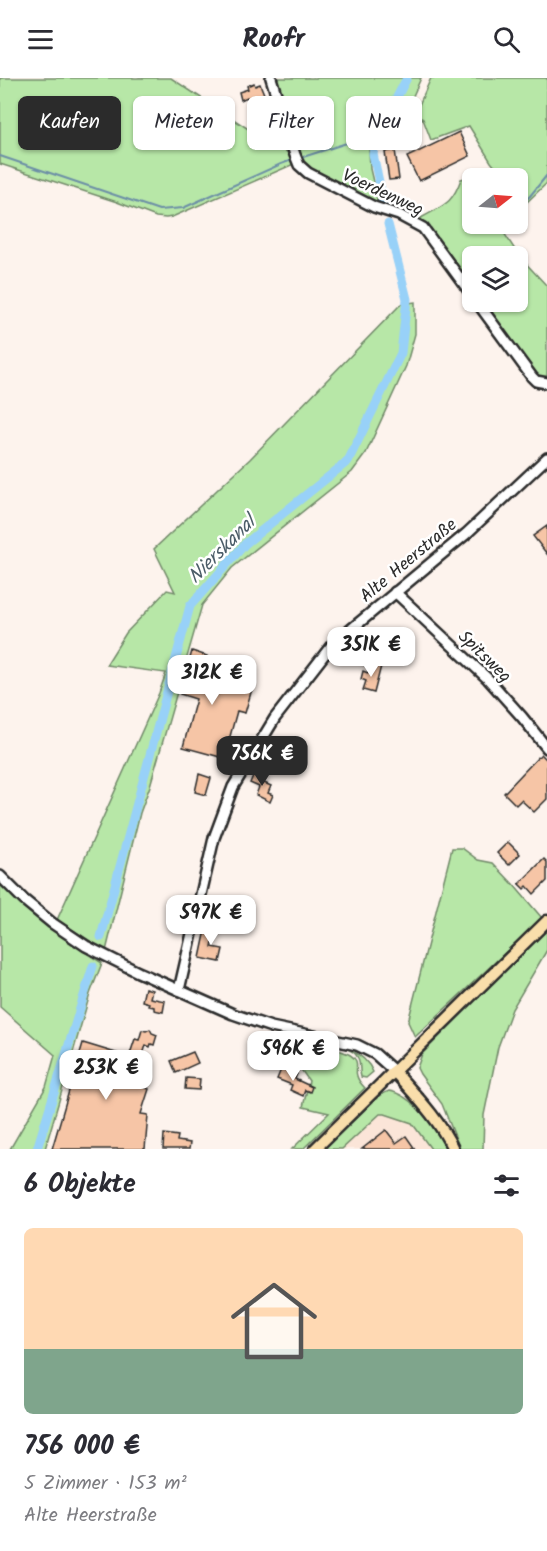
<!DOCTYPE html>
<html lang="de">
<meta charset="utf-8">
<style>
body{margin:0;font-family:Kalam,sans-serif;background:#f2f2f3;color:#2b2b33;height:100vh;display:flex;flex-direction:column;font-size:22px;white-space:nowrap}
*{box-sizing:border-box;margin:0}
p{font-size:20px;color:#7c7c81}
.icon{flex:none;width:33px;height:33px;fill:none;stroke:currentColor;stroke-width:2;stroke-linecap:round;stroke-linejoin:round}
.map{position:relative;height:1071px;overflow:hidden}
.details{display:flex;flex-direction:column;background:#fff;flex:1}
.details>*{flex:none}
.guide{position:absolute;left:18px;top:18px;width:512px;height:54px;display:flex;gap:12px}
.needle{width:39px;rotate:73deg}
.buttons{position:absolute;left:462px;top:90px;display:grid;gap:12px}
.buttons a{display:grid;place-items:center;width:66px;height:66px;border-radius:9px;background:#fff;box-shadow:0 2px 4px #0004;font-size:30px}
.price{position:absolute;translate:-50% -51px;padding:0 14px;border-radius:12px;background:#fff;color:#222;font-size:20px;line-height:39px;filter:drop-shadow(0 2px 3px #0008)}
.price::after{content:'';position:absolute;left:50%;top:36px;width:18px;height:14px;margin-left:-9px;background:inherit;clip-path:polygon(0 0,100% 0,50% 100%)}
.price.on{background:#2b2b2b;color:#fff}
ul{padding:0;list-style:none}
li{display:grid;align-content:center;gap:12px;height:318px;padding:0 24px}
li span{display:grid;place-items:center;height:186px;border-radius:9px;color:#555}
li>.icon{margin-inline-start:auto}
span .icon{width:108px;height:108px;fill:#fffc;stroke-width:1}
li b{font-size:26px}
h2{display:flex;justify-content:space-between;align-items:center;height:72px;padding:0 24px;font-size:26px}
.tag{padding:0 21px;border-radius:9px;background:#fff;box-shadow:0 2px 4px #0004;font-size:21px;line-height:54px}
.tag.on{background:#2b2b2b;color:#fff}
header{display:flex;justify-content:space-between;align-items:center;height:78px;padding:0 24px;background:#fff;font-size:27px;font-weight:800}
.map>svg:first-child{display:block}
.built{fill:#fbe5d8}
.green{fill:#b7e7a7;stroke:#718969;stroke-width:1.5}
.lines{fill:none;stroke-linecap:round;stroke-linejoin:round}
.stream{stroke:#6c8fa6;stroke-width:2}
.canal{stroke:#98d1f8;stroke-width:9}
.building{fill:#f6c5a6;stroke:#2b2b2b;stroke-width:1.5}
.minor-casing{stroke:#2b2b2b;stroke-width:14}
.major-casing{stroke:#2b2b2b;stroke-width:15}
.minor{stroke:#fff;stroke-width:9}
.major{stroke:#f9deab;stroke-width:10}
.labels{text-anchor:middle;stroke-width:5;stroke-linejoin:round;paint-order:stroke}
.street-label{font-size:18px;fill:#2b2b2b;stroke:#fff}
.water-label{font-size:20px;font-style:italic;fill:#4c5d68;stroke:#fff}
</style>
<header><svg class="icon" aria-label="menu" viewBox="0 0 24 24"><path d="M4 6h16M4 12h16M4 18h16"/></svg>Roofr<svg class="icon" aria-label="search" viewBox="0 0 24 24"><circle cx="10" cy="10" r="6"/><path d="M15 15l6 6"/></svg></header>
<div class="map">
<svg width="547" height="1071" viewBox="0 0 547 1071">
<rect width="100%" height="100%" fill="#fdf3ed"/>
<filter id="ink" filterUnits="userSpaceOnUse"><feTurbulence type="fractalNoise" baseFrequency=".0167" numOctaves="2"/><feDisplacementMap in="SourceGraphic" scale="12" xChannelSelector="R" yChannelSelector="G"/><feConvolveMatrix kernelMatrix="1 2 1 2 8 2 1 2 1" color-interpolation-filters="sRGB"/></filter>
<g filter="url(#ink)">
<polygon class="built" points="380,1036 385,1036 412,1045 431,1071 342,1071"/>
<g class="green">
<polygon points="0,0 171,0 259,58 287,74 294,86 172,139 166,140 156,139 117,124 0,86"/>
<polygon points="273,0 421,0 404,38 378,35 369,72 370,91 379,129 302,90"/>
<polygon points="431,0 547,0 547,105 525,126 518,117 518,100 504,100 491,84 469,48 431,62 423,41 415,36"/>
<path d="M472,99V146H508L504,155L519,178L547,208V301H537L479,224H518V178H472V214L422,144L421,140C443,127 452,127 461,101Z"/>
<polygon points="415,224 415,256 406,288 366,375 352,394 232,490 202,527 150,708 140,735 106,873 57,842 159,615 166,595 106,587 126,555 167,512 175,514 154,471 250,381 401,226"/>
<polygon points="452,770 462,770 478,782 493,785 513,806 542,840 415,959 408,944"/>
<path d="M0,800C32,831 63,862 102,885L90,916L45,1071H10L46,1009L55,977L0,929Z"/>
<polygon points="547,850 547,872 512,931 498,969 484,1037 483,1071 460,1071 442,1026 420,996 417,990 422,976"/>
<path d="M316,963C338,967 363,971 373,994L366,1000L361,999C359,993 361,986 358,980C352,967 327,967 314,964Z"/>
<path d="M310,968C321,969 351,971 356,983C358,988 355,993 357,998C358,1002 362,1007 365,1010L303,1071H292L329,1035L303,1029L309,1003L300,990Z"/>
<path d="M389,1013C412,1016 437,1052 447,1071H431L412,1045L385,1036H380L342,1071H324L380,1017Z"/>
</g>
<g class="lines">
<g class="stream">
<polyline points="0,78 159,132 183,130 281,86 292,82"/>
<polyline points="300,80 378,55"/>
<polyline points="518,129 530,118 547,97"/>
<polyline points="495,148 498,146"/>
</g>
<g class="canal">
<polyline points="384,127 373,76 378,55 407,0"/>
<polyline points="101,859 190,528 245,466 348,383 401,275 407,221 388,146"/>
<polyline points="37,1071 93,888"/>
</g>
</g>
<g class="building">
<polygon points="254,5 255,8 260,6 266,21 249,26 247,19 241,22 239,14 248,11 247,8"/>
<polygon points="459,54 470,78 419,103 407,79"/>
<polygon points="395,72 399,101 389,102 385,74"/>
<polygon points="547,448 547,476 533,458"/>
<polygon points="192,573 207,578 205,588 224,593 223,598 232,601 231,604 252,611 245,635 237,633 224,680 183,669 196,621 180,616"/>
<polygon points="371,586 381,588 374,615 363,612 366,603 361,601 363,593 368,595"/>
<polygon points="541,676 547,682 547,721 534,734 521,722 516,727 504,715"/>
<polygon points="255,693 265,697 262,704 271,708 268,715 273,717 270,724 256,717 259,709 250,705"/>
<polygon points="199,696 211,700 206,717 195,714"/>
<polygon points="508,764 520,776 509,787 497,775"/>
<polygon points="544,781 547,784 547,803 534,816 527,808 524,811 519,806"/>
<polygon points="207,847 216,849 212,869 223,871 220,884 200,880"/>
<polygon points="145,910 152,912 150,920 165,923 163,934 154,932 154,929 148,928 149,925 142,923"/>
<polygon points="150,951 152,955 157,957 154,967 151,966 150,969 146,967 141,983 144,984 137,1007 149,1011 141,1036 148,1037 145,1071 52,1071 83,965 129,979 135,961 139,962 142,952 146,953"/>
<polygon points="277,971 289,977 285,987 273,982"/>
<polygon points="193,974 198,985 176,995 171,983"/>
<polygon points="282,989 297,996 295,1001 312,1009 310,1014 305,1012 303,1018 290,1012 292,1007 277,1001"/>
<polygon points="186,1000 200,1001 199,1012 185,1011"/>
<polygon points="386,1052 396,1065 406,1058 415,1071 362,1071"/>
<polygon points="164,1056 178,1058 177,1063 190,1065 189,1071 163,1071"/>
</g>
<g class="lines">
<defs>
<g id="minor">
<polyline points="271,0 295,77 299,87 308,95 374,129 399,137 423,150 472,217"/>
<polyline points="477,224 532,299 536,303 547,305"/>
<polyline points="395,514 488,601 522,639 547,670"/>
<polyline points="0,798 24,822 52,845 86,868 138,894 233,936 271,949 357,967 375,976 394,993"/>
<polyline points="179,912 214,760 233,709 275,640 331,568 466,456 547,380"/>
</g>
<g id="major">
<path d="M394,993C416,1018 439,1041 453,1071"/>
<polyline points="315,1071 547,843"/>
</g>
</defs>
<use href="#minor" class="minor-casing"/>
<use href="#major" class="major-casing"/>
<use href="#minor" class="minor"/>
<use href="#major" class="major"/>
</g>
</g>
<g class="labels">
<g class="street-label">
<text transform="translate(383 114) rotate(25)" y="6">Voerdenweg</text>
<text transform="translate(408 482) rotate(-40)" y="6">Alte Heerstraße</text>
<text transform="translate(485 578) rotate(44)" y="6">Spitsweg</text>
</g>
<g class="water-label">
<text transform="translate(221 471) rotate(-45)" y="7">Nierskanal</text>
</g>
</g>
</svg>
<div class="buttons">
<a><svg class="needle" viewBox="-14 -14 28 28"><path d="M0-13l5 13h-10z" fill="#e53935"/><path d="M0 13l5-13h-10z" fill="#7c7c81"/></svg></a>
<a><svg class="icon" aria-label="layers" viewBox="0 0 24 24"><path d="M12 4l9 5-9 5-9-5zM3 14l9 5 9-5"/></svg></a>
</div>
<b class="price" style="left:371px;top:600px">351K €</b>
<b class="price" style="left:212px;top:628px">312K €</b>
<b class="price on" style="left:262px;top:709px">756K €</b>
<b class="price" style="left:211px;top:868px">597K €</b>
<b class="price" style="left:293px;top:1004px">596K €</b>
<b class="price" style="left:106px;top:1023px">253K €</b>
<div class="guide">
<a class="tag on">Kaufen</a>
<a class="tag">Mieten</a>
<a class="tag">Filter</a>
<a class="tag">Neu</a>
</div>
</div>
<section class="details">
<h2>6 Objekte<svg class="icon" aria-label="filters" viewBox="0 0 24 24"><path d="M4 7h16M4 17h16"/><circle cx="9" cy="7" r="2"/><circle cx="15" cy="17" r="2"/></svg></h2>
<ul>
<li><span style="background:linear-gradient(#ffd9b3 65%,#7fa58c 0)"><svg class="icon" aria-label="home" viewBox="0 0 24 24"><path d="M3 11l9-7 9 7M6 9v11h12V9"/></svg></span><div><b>756 000 €</b><p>5 Zimmer · 153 m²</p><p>Alte Heerstraße</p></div></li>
</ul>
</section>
